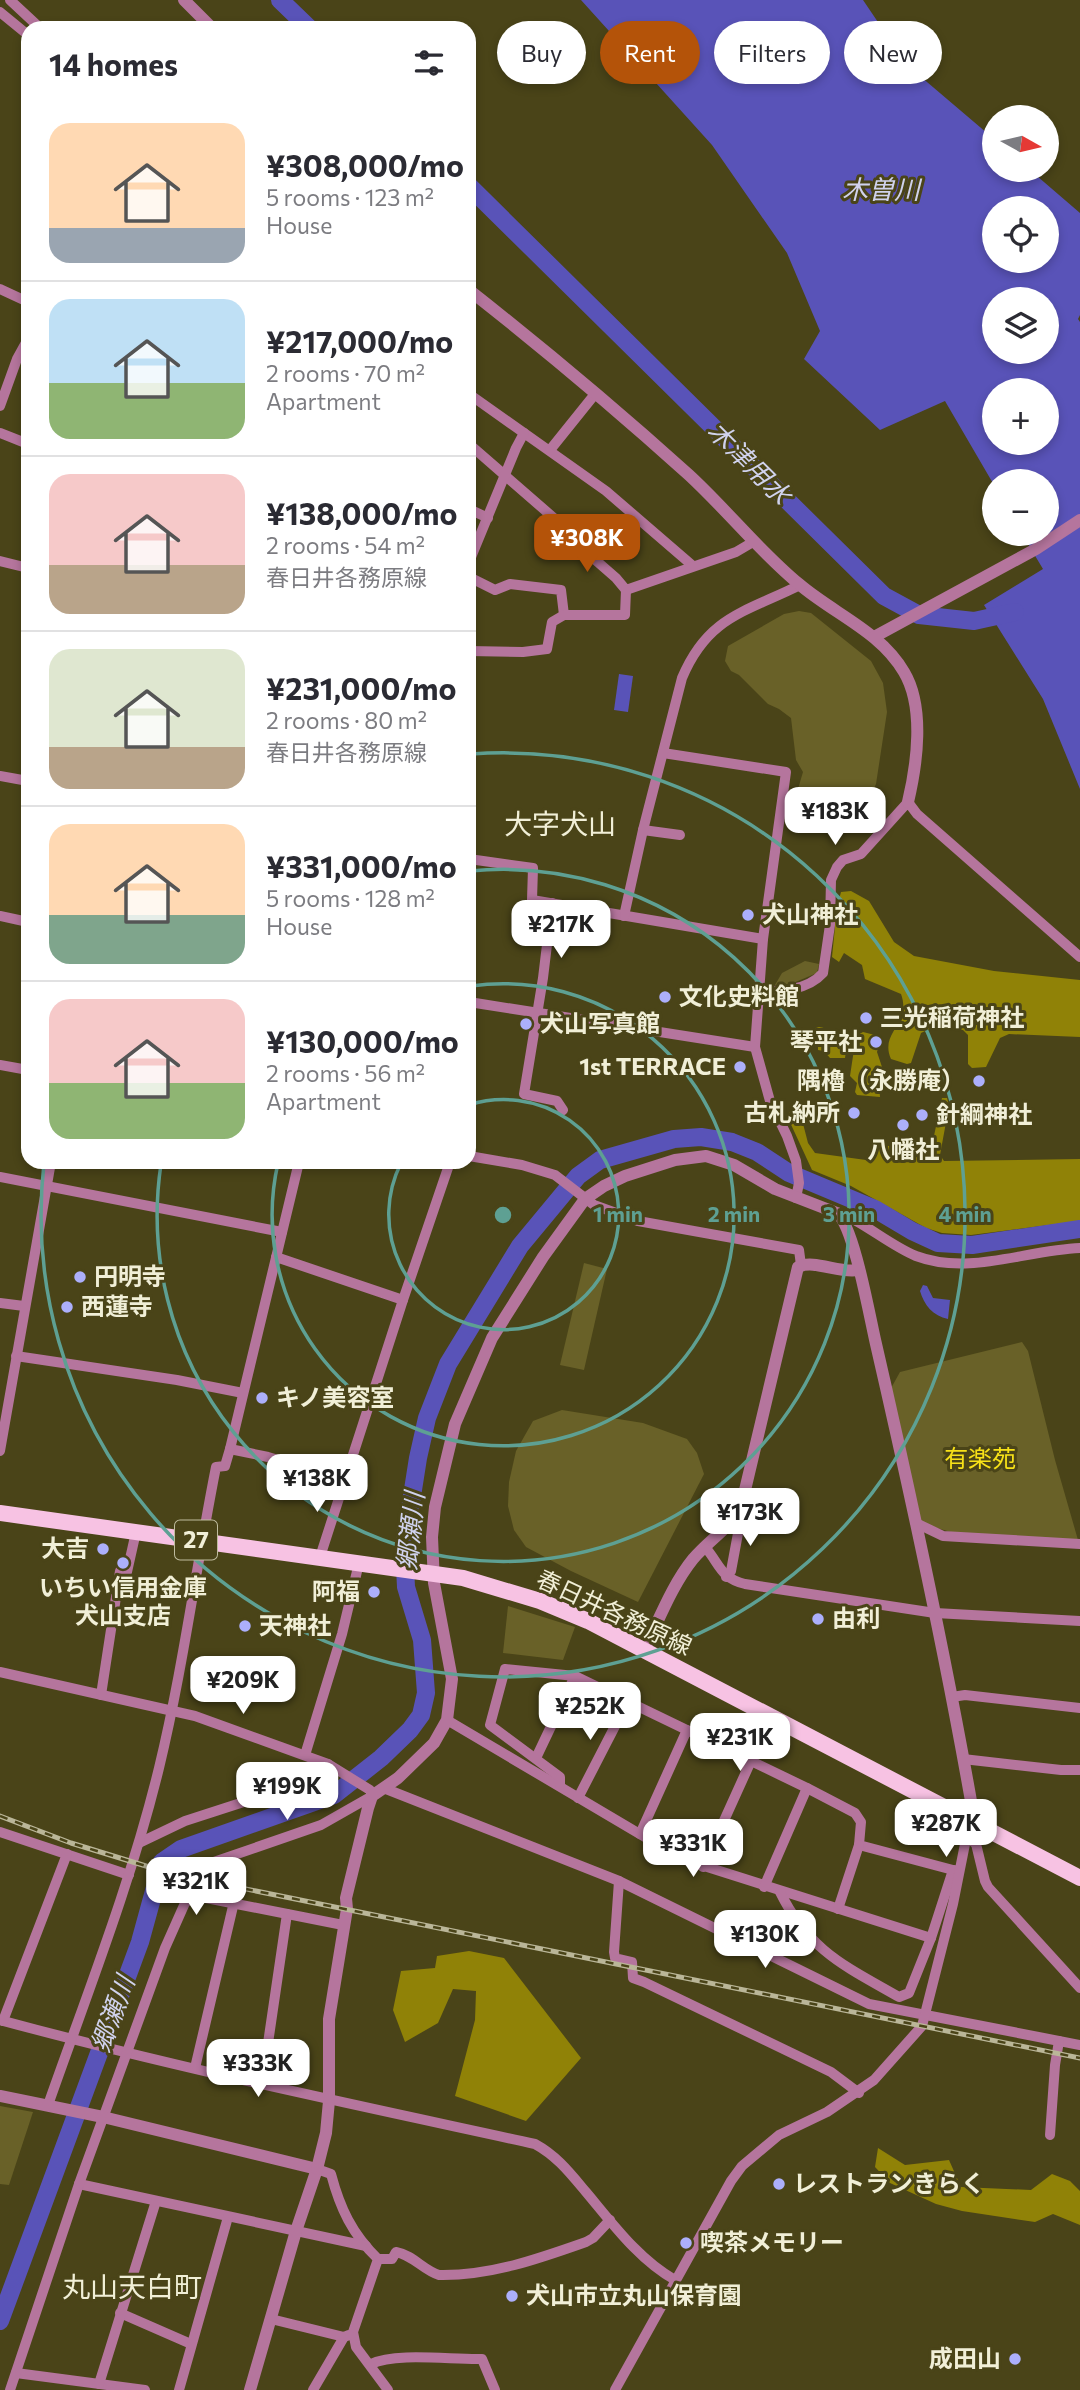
<!DOCTYPE html>
<meta charset="utf-8">
<style>
body{margin:0;font-family:Commissioner,"Noto Sans JP",sans-serif;background:#f7f7f7;color:#2b2b33;height:100vh;display:flex;flex-direction:column;font-size:26px;white-space:nowrap}
*{box-sizing:border-box;margin:0}
p{font-size:23px;color:#7c7c81}
.icon{flex:none;width:38px;height:38px;fill:none;stroke:currentColor;stroke-width:2;stroke-linecap:round;stroke-linejoin:round}
.map{position:relative;flex:1;overflow:hidden}
.details{position:absolute;left:21px;top:21px;width:455px;height:1148px;display:flex;flex-direction:column;background:#fff;border-radius:21px;box-shadow:0 4px 10px #0003}
.details>*{flex:none}
.guide{position:absolute;left:497px;top:21px;width:478px;height:63px;display:flex;gap:14px}
.needle{width:46px;rotate:98deg}
.controls{position:absolute;left:982px;top:105px;display:grid;gap:14px}
.controls a{display:grid;place-items:center;width:77px;height:77px;border-radius:50%;background:#fff;box-shadow:0 4px 10px #0003;font-size:35px}
.price{position:absolute;translate:-50% -60px;padding:0 16px;border-radius:14px;background:#fff;color:#222;font-size:23px;line-height:46px;filter:drop-shadow(0 2px 4px #0008)}
.price::after{content:'';position:absolute;left:50%;top:42px;width:21px;height:16px;margin-left:-10px;background:inherit;clip-path:polygon(0 0,100% 0,50% 100%)}
.price.selected{background:#b45309;color:#fff}
ul{padding:0;list-style:none}
li{display:flex;align-items:center;gap:21px;height:175px;padding:0 28px}
li+li{border-top:2px solid #e1e1e2}
li span{display:grid;place-items:center;flex:none;width:196px;height:140px;border-radius:21px;color:#555}
li>.icon{margin-inline-start:auto}
span .icon{width:84px;height:84px;fill:#fffc;stroke-width:1}
li b{font-size:30px}
h2{display:flex;justify-content:space-between;align-items:center;height:84px;padding:0 28px;font-size:30px}
.chip{padding:0 24px;border-radius:32px;background:#fff;box-shadow:0 4px 10px #0003;font-size:24px;line-height:63px}
.chip.selected{background:#b45309;color:#fff}
.map>svg:first-child{display:block}
.green{fill:#696128}
.forest{fill:#908207}
.water{fill:#5953b8;fill-rule:evenodd}
.lines{fill:none;stroke-linecap:round;stroke-linejoin:round}
.river{stroke:#5953b8;stroke-width:18}
.minor{stroke:#b5759d;stroke-width:10}
.tertiary{stroke:#b5759d;stroke-width:12}
.primary{stroke:#f7c2e3;stroke-width:16}
.rail-casing{stroke:#bab698;stroke-width:5}
.rail{stroke:#4a4418;stroke-width:2.5;stroke-dasharray:8;stroke-linecap:butt}
.ring{fill:none;stroke:#5ea093;stroke-width:3.5}
.poi-dot{fill:#acaffb;stroke:#4a4418;stroke-width:2.5}
.labels{text-anchor:middle;stroke-width:6;stroke-linejoin:round;paint-order:stroke}
.shield{fill:#4a4418;stroke:#bfbc9e;stroke-width:2}
.shield-label{font-size:23px;font-weight:bold;fill:#f1efd7}
.poi-label{font-size:24px;font-weight:bold;fill:#f1efd7;stroke:#4a4418;text-anchor:start}
.park-label{font-size:24px;fill:#f7e118;stroke:#4a4418}
.street-label{font-size:24px;fill:#f1efd7;stroke:#4a4418}
.water-label{font-size:26px;font-style:italic;fill:#d0d2ed;stroke:#4a4418}
.quarter-label{font-size:28px;fill:#f1efd7;stroke:#4a4418}
.centre{fill:#5ea093;stroke:#4a4418;stroke-width:3.5}
.ring-label{font-size:21px;text-anchor:middle;font-weight:bold;fill:#5ea093;stroke:#4a4418;stroke-width:6;stroke-linejoin:round;paint-order:stroke}
</style>
<div class="map">
<svg width="1080" height="2390" viewBox="0 0 1080 2390">
<rect width="100%" height="100%" fill="#4a4418"/>
<g class="green">
<polygon points="799,611 811,613 871,661 883,683 887,712 876,784 858,822 797,818 798,789 803,772 796,760 791,718 779,709 768,704 739,675 731,671 725,661 728,646 784,614"/>
<polygon points="805,961 819,964 817,973 786,986 775,985 782,973"/>
<polygon points="584,1263 607,1269 584,1370 560,1365"/>
<polygon points="1022,1342 1028,1351 1055,1460 1078,1540 951,1532 933,1527 920,1520 890,1390 900,1372"/>
<polygon points="562,1410 643,1423 687,1439 697,1453 704,1474 638,1602 571,1571 526,1547 514,1530 508,1506 509,1482 516,1451 533,1421"/>
<polygon points="508,1606 575,1627 563,1660 503,1653"/>
<polygon points="0,2106 33,2112 9,2185 0,2184"/>
</g>
<g class="forest">
<path d="M851,891L869,901L894,942L914,956L994,971L1080,980V1037L1009,1034L1000,1038L986,1067L972,1068L968,1064V1035L963,1030L929,1029L921,1033L911,1063L907,1064L891,1059C879,1032 912,1024 901,994L865,979L862,965L844,953L839,962L832,957L837,907L841,892Z"/>
<path d="M819,1027C829,1028 841,1036 847,1044L845,1058H830L824,1051L818,1050V1040L808,1035L813,1029Z"/>
<polygon points="863,1032 875,1035 880,1040 877,1052 882,1067 879,1084 880,1097 857,1095 855,1092 857,1083 850,1076 856,1036"/>
<polygon points="942,1098 947,1098 949,1106 940,1155 944,1161 1080,1159 1080,1221 971,1235 942,1233 926,1228 851,1186 812,1170 788,1118 789,1113 795,1110 800,1112 808,1143 815,1153 866,1160 870,1159 871,1151 882,1145 923,1151 931,1150"/>
<polygon points="469,1951 504,1958 581,2058 526,2121 455,2096 475,2020 476,1991 453,1989 438,2023 405,2042 393,2010 401,1971 435,1968 437,1956"/>
<polygon points="878,2148 905,2165 949,2160 961,2187 1031,2190 1052,2174 1070,2181 1080,2191 1080,2225 1053,2214 1035,2222 962,2211 936,2204 890,2183 875,2167"/>
</g>
<g class="water">
<path d="M581,0H863L907,65L994,139V170H1030L1080,213V315L1078,319L1080,322V789L1043,699L984,605L1043,569L1022,534H1046V481H994V485L945,401L880,430L804,359L820,331L787,253L712,145ZM994,208H1046V261H994ZM994,299H1046V352H994ZM994,390H1046V443H994Z"/>
<polygon points="619,674 633,676 628,712 614,710"/>
<path d="M923,1285L927,1286L933,1298L950,1300L948,1319C933,1316 924,1305 920,1291Z"/>
</g>
<g class="lines">
<g class="river">
<polyline points="280,0 309,28"/>
<polyline points="469,186 884,596 919,615 974,621 1015,612"/>
<polyline points="0,2321 140,1942 162,1862 181,1849 334,1795 381,1758 410,1730 421,1715 426,1693 422,1640 406,1587 404,1547 418,1458 427,1418 448,1364 520,1246 578,1176 600,1160 674,1139 701,1137 732,1142 757,1152 789,1173 875,1209 912,1231 938,1243 972,1245 1080,1229"/>
</g>
<g class="minor">
<polyline points="10,0 40,28"/>
<polyline points="0,12 28,35"/>
<polyline points="0,289 28,302"/>
<polyline points="469,394 606,491 693,566"/>
<polyline points="0,406 17,359 28,339"/>
<polyline points="0,433 28,444"/>
<polyline points="469,444 555,519 576,543 616,578 626,590 736,552 753,542"/>
<polyline points="550,450 595,394"/>
<polyline points="469,509 488,518"/>
<polyline points="0,561 28,568"/>
<polyline points="469,562 516,448 524,433"/>
<polyline points="469,577 495,590 510,584 561,590 564,615"/>
<polyline points="469,651 523,652 547,649 552,622 564,615 625,615 626,590"/>
<polyline points="663,753 786,772 763,939 755,1047 770,1101 787,1136 796,1161 799,1183 796,1198"/>
<polyline points="0,776 28,781"/>
<polyline points="643,830 680,835"/>
<polyline points="469,859 533,868 532,900 763,939"/>
<polyline points="552,903 543,978 524,1094 557,1101 563,1110"/>
<polyline points="0,916 28,922"/>
<path d="M624,916L643,830L682,678C708,616 746,612 800,585"/>
<path d="M758,990C779,993 808,990 823,973L830,925L831,880L837,867L843,860L861,854L908,802L917,814L1080,957"/>
<polyline points="469,1002 755,1047"/>
<polyline points="0,1065 28,1070"/>
<polyline points="469,1156 522,1165 555,1175 594,1205 638,1221 799,1250 801,1265"/>
<polyline points="0,1177 282,1232"/>
<path d="M844,1220L851,1218C872,1229 894,1247 916,1256C969,1276 1026,1250 1080,1248"/>
<polyline points="276,1257 403,1300"/>
<polyline points="0,1303 24,1306"/>
<polyline points="16,1356 177,1380 243,1393"/>
<polyline points="230,1449 268,1457 344,1479"/>
<polyline points="0,1451 51,1162"/>
<polyline points="918,1524 943,1536 1080,1544"/>
<path d="M705,1547C720,1564 720,1578 745,1584L935,1613L1080,1621"/>
<polyline points="320,1557 403,1300 450,1162"/>
<polyline points="726,1577 731,1571 739,1528 733,1520"/>
<polyline points="0,1672 195,1716 328,1764 370,1790 372,1796 321,1825 208,1864"/>
<polyline points="101,1695 120,1571 127,1572 136,1532"/>
<polyline points="952,1697 965,1695 1080,1708"/>
<polyline points="447,1720 682,1859 931,1938"/>
<polyline points="305,1755 342,1634 359,1563"/>
<polyline points="536,1758 575,1676"/>
<polyline points="963,1759 1061,1770 1080,1770"/>
<polyline points="560,1785 560,1777 490,1725 505,1669 575,1676 807,1788 855,1813 861,1822 859,1845 953,1870"/>
<polyline points="386,1789 619,1881 869,2004 1080,2045"/>
<polyline points="578,1798 628,1701"/>
<polyline points="0,1832 129,1875"/>
<polyline points="640,1834 687,1730"/>
<polyline points="966,1837 976,1844 985,1881 988,1887 1080,1988"/>
<polyline points="139,1843 185,1821 287,1788 328,1764"/>
<polyline points="703,1867 751,1761"/>
<polyline points="619,1881 614,1952 615,1958 632,1962 633,1978 644,1982 831,2072 859,2093"/>
<polyline points="764,1887 807,1788"/>
<path d="M780,1892C809,1951 845,1966 899,1997L909,1993L931,1938L953,1870L959,1871"/>
<polyline points="838,1909 859,1845"/>
<path d="M0,2020C177,2068 356,2105 535,2144C557,2156 570,2173 586,2192C612,2223 639,2260 675,2280"/>
<polyline points="3,2021 67,1854"/>
<polyline points="195,2068 234,1902"/>
<polyline points="262,2084 287,1914"/>
<path d="M48,2105C87,1994 131,1883 159,1768C183,1669 196,1567 216,1467L225,1466L230,1449L299,1162"/>
<polyline points="1050,2135 1055,2065 1059,2041"/>
<path d="M317,2169L331,2174C340,2208 352,2234 378,2259L353,2332L356,2347L388,2390"/>
<polyline points="79,2184 366,2246"/>
<path d="M378,2259H392L396,2252C413,2255 423,2270 439,2275C490,2276 538,2259 586,2242L593,2238L610,2220"/>
<polyline points="120,2313 191,2344"/>
<polyline points="271,2319 344,2337"/>
<path d="M371,2364C396,2352 452,2360 482,2359L495,2390"/>
<polyline points="16,2373 145,2390"/>
<polyline points="99,2384 156,2201"/>
<polyline points="10,2390 79,2184 165,1948 185,1903 192,1898 201,1897 343,1925"/>
<polyline points="179,2390 228,2217"/>
<polyline points="313,2390 344,2337 349,2335"/>
<polyline points="615,2390 731,2181 742,2166 779,2135 827,2112 874,2080 922,2026 953,1904 970,1819"/>
</g>
<g class="tertiary">
<polyline points="184,0 212,28"/>
<path d="M469,290C544,349 618,411 689,475C727,510 759,551 799,584C834,614 880,631 904,672C925,707 917,764 908,802"/>
<polyline points="874,637 1036,549 1080,520"/>
<path d="M644,1650C659,1620 672,1585 693,1559C709,1540 729,1529 741,1507L798,1267C814,1259 840,1274 858,1270"/>
<polyline points="0,2096 103,2117 317,2169 296,2231 250,2390"/>
<path d="M317,2169L326,2133L329,2101V2019L347,1909L346,1898L368,1808L372,1796L398,1778L434,1743L447,1720L452,1679L434,1583L432,1537L435,1507L455,1424L492,1338L543,1257L585,1199L604,1186L625,1176L675,1160L706,1156L734,1165L775,1189L837,1213C854,1226 870,1319 876,1344C911,1496 944,1648 971,1801L970,1819"/>
</g>
<polyline class="primary" points="0,1513 463,1578 540,1601 588,1621 1080,1878"/>
<defs>
<polyline id="rail" points="0,1816 71,1843 172,1874 1080,2058"/>
</defs>
<use href="#rail" class="rail-casing"/>
<use href="#rail" class="rail"/>
</g>
<g class="ring">
<path d="M469 1105A115 115 0 1 1 401 1163"/>
<path d="M471 986A231 231 0 1 1 278 1163"/>
<path d="M470 871A346 346 0 1 1 161 1164"/>
<path d="M471 754A462 462 0 1 1 44 1163"/>
</g>
<g class="poi-dot">
<circle cx="748" cy="915" r="7"/>
<circle cx="665" cy="997" r="7"/>
<circle cx="866" cy="1018" r="7"/>
<circle cx="526" cy="1024" r="7"/>
<circle cx="876" cy="1042" r="7"/>
<circle cx="740" cy="1067" r="7"/>
<circle cx="979" cy="1081" r="7"/>
<circle cx="854" cy="1113" r="7"/>
<circle cx="922" cy="1115" r="7"/>
<circle cx="903" cy="1125" r="7"/>
<circle cx="80" cy="1277" r="7"/>
<circle cx="67" cy="1307" r="7"/>
<circle cx="262" cy="1398" r="7"/>
<circle cx="103" cy="1549" r="7"/>
<circle cx="123" cy="1563" r="7"/>
<circle cx="374" cy="1592" r="7"/>
<circle cx="818" cy="1619" r="7"/>
<circle cx="245" cy="1626" r="7"/>
<circle cx="779" cy="2184" r="7"/>
<circle cx="686" cy="2243" r="7"/>
<circle cx="512" cy="2296" r="7"/>
<circle cx="1015" cy="2359" r="7"/>
</g>
<g class="labels">
<rect class="shield" x="175" y="1520.5" width="42" height="39" rx="5"/>
<g class="shield-label">
<text x="196" y="1548">27</text>
</g>
<g class="poi-label">
<text x="762" y="923">犬山神社</text>
<text x="679" y="1005">文化史料館</text>
<text x="880" y="1026">三光稲荷神社</text>
<text x="540" y="1032">犬山写真館</text>
<text x="862" y="1050" text-anchor="end">琴平社</text>
<text x="726" y="1075" text-anchor="end">1st TERRACE</text>
<text x="965" y="1089" text-anchor="end">隅櫓（永勝庵）</text>
<text x="840" y="1121" text-anchor="end">古札納所</text>
<text x="936" y="1123">針綱神社</text>
<text x="903" y="1158" text-anchor="middle">八幡社</text>
<text x="94" y="1285">円明寺</text>
<text x="81" y="1315">西蓮寺</text>
<text x="276" y="1406">キノ美容室</text>
<text x="89" y="1557" text-anchor="end">大吉</text>
<text x="123" y="1596" text-anchor="middle">いちい信用金庫<tspan x="123" dy="28">犬山支店</tspan></text>
<text x="360" y="1600" text-anchor="end">阿福</text>
<text x="832" y="1627">由利</text>
<text x="259" y="1634">天神社</text>
<text x="793" y="2192">レストランきらく</text>
<text x="700" y="2251">喫茶メモリー</text>
<text x="526" y="2304">犬山市立丸山保育園</text>
<text x="1001" y="2367" text-anchor="end">成田山</text>
</g>
<g class="park-label">
<text x="980" y="1467">有楽苑</text>
</g>
<g class="street-label">
<text transform="translate(614 1613) rotate(25)" y="8">春日井各務原線</text>
</g>
<g class="water-label">
<text x="881" y="199">木曽川</text>
<text transform="translate(749 463) rotate(45)" y="9">木津用水</text>
<text transform="translate(411 1531) rotate(-84)" y="9">郷瀬川</text>
<text transform="translate(113 2014) rotate(-70)" y="9">郷瀬川</text>
</g>
<g class="quarter-label">
<text x="560" y="834">大字犬山</text>
<text x="132" y="2297">丸山天白町</text>
</g>
</g>
<circle cx="503" cy="1215" r="10" class="centre"/>
<g class="ring-label">
<text x="618" y="1222">1 min</text>
<text x="734" y="1222">2 min</text>
<text x="849" y="1222">3 min</text>
<text x="965" y="1222">4 min</text>
</g>
</svg>
<div class="controls">
<a><svg class="needle" viewBox="-14 -14 28 28"><path d="M0-13l5 13h-10z" fill="#e53935"/><path d="M0 13l5-13h-10z" fill="#7c7c81"/></svg></a>
<a><svg class="icon" aria-label="locate" viewBox="0 0 24 24"><circle cx="12" cy="12" r="6"/><path d="M12 2v4M12 18v4M2 12h4M18 12h4"/></svg></a>
<a><svg class="icon" aria-label="layers" viewBox="0 0 24 24"><path d="M12 4l9 5-9 5-9-5zM3 14l9 5 9-5"/></svg></a>
<a>+</a>
<a>−</a>
</div>
<b class="price selected" style="left:587px;top:574px">¥308K</b>
<b class="price" style="left:835px;top:847px">¥183K</b>
<b class="price" style="left:561px;top:960px">¥217K</b>
<b class="price" style="left:317px;top:1514px">¥138K</b>
<b class="price" style="left:750px;top:1548px">¥173K</b>
<b class="price" style="left:243px;top:1716px">¥209K</b>
<b class="price" style="left:590px;top:1742px">¥252K</b>
<b class="price" style="left:740px;top:1773px">¥231K</b>
<b class="price" style="left:287px;top:1822px">¥199K</b>
<b class="price" style="left:946px;top:1859px">¥287K</b>
<b class="price" style="left:693px;top:1879px">¥331K</b>
<b class="price" style="left:196px;top:1917px">¥321K</b>
<b class="price" style="left:765px;top:1970px">¥130K</b>
<b class="price" style="left:258px;top:2099px">¥333K</b>
<div class="guide">
<a class="chip">Buy</a>
<a class="chip selected">Rent</a>
<a class="chip">Filters</a>
<a class="chip">New</a>
</div>
<section class="details">
<h2>14 homes<svg class="icon" aria-label="filters" viewBox="0 0 24 24"><path d="M4 7h16M4 17h16"/><circle cx="9" cy="7" r="2"/><circle cx="15" cy="17" r="2"/></svg></h2>
<ul>
<li><span style="background:linear-gradient(#ffd9b3 75%,#9aa5b1 0)"><svg class="icon" aria-label="home" viewBox="0 0 24 24"><path d="M3 11l9-7 9 7M6 9v11h12V9"/></svg></span><div><b>¥308,000/mo</b><p>5 rooms · 123 m²</p><p>House</p></div></li>
<li><span style="background:linear-gradient(#bfe0f5 60%,#8fb573 0)"><svg class="icon" aria-label="home" viewBox="0 0 24 24"><path d="M3 11l9-7 9 7M6 9v11h12V9"/></svg></span><div><b>¥217,000/mo</b><p>2 rooms · 70 m²</p><p>Apartment</p></div></li>
<li><span style="background:linear-gradient(#f6c9c9 65%,#b9a48a 0)"><svg class="icon" aria-label="home" viewBox="0 0 24 24"><path d="M3 11l9-7 9 7M6 9v11h12V9"/></svg></span><div><b>¥138,000/mo</b><p>2 rooms · 54 m²</p><p>春日井各務原線</p></div></li>
<li><span style="background:linear-gradient(#dfe7d0 70%,#b9a48a 0)"><svg class="icon" aria-label="home" viewBox="0 0 24 24"><path d="M3 11l9-7 9 7M6 9v11h12V9"/></svg></span><div><b>¥231,000/mo</b><p>2 rooms · 80 m²</p><p>春日井各務原線</p></div></li>
<li><span style="background:linear-gradient(#ffd9b3 65%,#7fa58c 0)"><svg class="icon" aria-label="home" viewBox="0 0 24 24"><path d="M3 11l9-7 9 7M6 9v11h12V9"/></svg></span><div><b>¥331,000/mo</b><p>5 rooms · 128 m²</p><p>House</p></div></li>
<li><span style="background:linear-gradient(#f6c9c9 60%,#8fb573 0)"><svg class="icon" aria-label="home" viewBox="0 0 24 24"><path d="M3 11l9-7 9 7M6 9v11h12V9"/></svg></span><div><b>¥130,000/mo</b><p>2 rooms · 56 m²</p><p>Apartment</p></div></li>
</ul>
</section>
</div>
